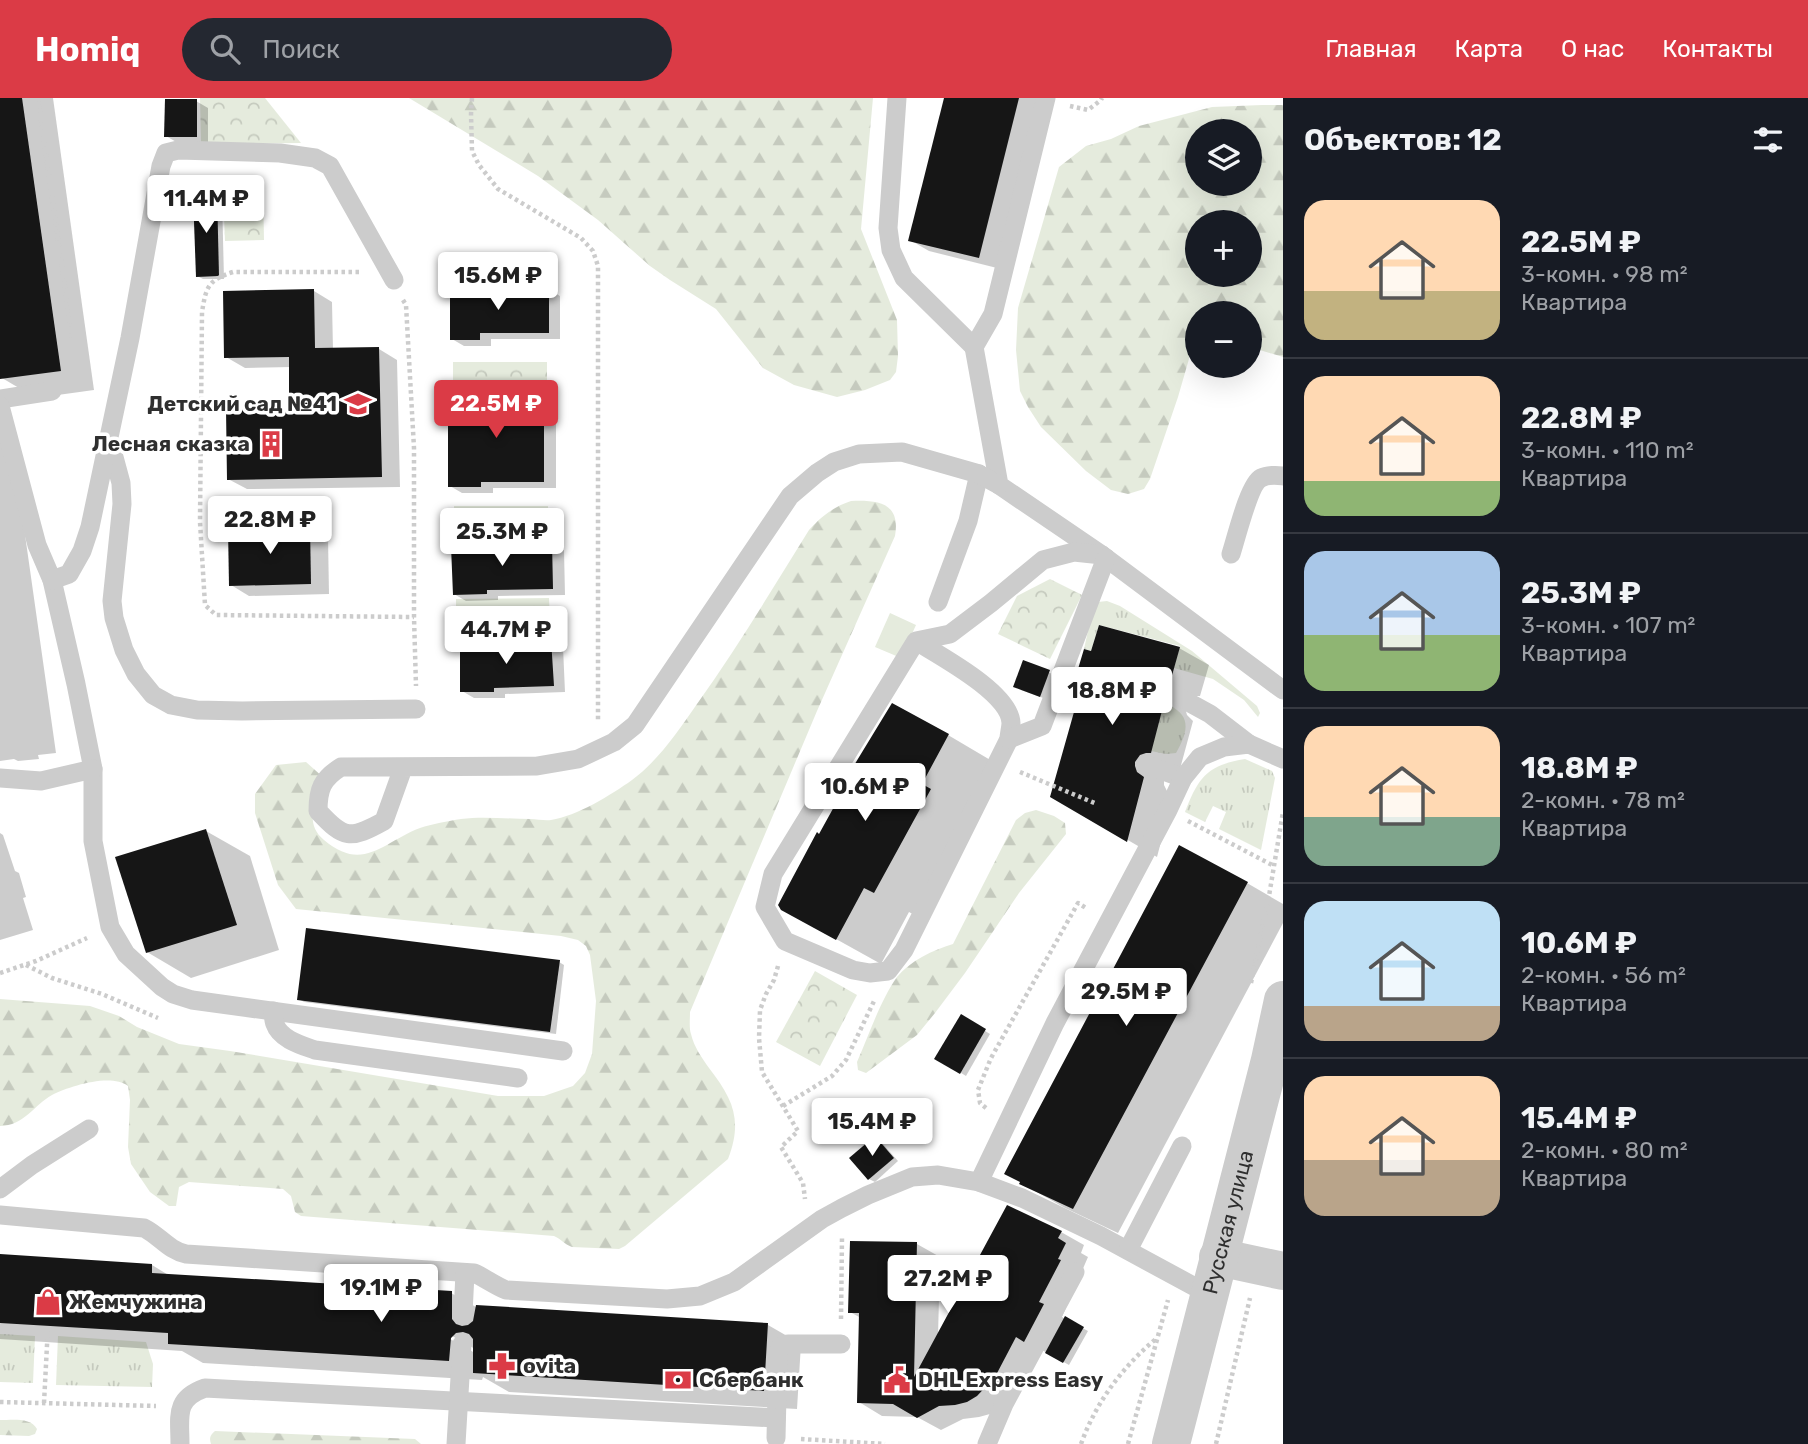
<!DOCTYPE html>
<html lang="ru">
<meta charset="utf-8">
<style>
body{margin:0;font-family:Rubik,sans-serif;background:#242831;color:#f1f3f6;height:100vh;display:flex;flex-direction:column;font-size:26px;white-space:nowrap}
*{box-sizing:border-box;margin:0}
p{font-size:23px;color:#9ea1a6}
.icon{flex:none;width:38px;height:38px;fill:none;stroke:currentColor;stroke-width:2;stroke-linecap:round;stroke-linejoin:round}
.map{position:relative;flex:1;overflow:hidden}
.details{display:flex;flex-direction:column;background:#171b24;width:525px}
.details>*{flex:none}
.controls{position:absolute;left:1185px;top:21px;display:grid;gap:14px}
.controls a{display:grid;place-items:center;width:77px;height:77px;border-radius:50%;background:#171b24;box-shadow:0 7px 28px #0002;font-size:35px}
.price{position:absolute;translate:-50% -60px;padding:0 16px;border-radius:7px;background:#fff;color:#222;font-size:23px;line-height:46px;filter:drop-shadow(0 2px 4px #0008)}
.price::after{content:'';position:absolute;left:50%;top:42px;width:21px;height:16px;margin-left:-10px;background:inherit;clip-path:polygon(0 0,100% 0,50% 100%)}
.price.on{background:#db3b46;color:#fff}
ul{padding:0;list-style:none}
li{display:flex;align-items:center;gap:21px;height:175px;padding:0 21px}
li+li{border-top:2px solid #363941}
li span{display:grid;place-items:center;flex:none;width:196px;height:140px;border-radius:21px;color:#555}
li>.icon{margin-inline-start:auto}
span .icon{width:84px;height:84px;fill:#fffc;stroke-width:1}
li b{font-size:30px}
h2{display:flex;justify-content:space-between;align-items:center;height:84px;padding:0 21px;font-size:30px}
header{display:flex;align-items:center;gap:42px;box-sizing:border-box;height:98px;padding:0 35px;background:#db3b46;color:#fff}
header strong{font-size:33px}
nav{display:flex;gap:38px;margin-inline-start:auto;font-size:24px}
.search{width:490px;height:63px;background:#242831;display:flex;align-items:center;gap:18px;box-sizing:border-box;padding:0 24px;border-radius:38px;color:#9ea1a6;font-size:26px}
main{display:flex;flex:1;min-height:0}
.map>svg:first-child{display:block}
.grass{fill:url(#grass-tufts)}
.forest{fill:url(#forest-firs);fill-rule:evenodd}
.park{fill:url(#park-crowns)}
.pitch{fill:#e5ebdd}
.shadow{fill:#0003;fill-rule:evenodd}
.building{fill:#161616}
.lines{fill:none;stroke-linecap:round;stroke-linejoin:round}
.path{stroke:#ccc;stroke-width:4.5;stroke-dasharray:3.5 3.5;stroke-linecap:butt}
.service{stroke:#ccc;stroke-width:19}
.tertiary{stroke:#ccc;stroke-width:38}
.labels{text-anchor:middle;stroke-width:7;stroke-linejoin:round;paint-order:stroke}
.poi-label{font-size:21px;font-weight:bold;fill:#2f2f2f;stroke:#fff;text-anchor:start}
.street-label{font-size:21px;fill:#2f2f2f;stroke:#fff}
</style>
<header>
<strong>Homiq</strong>
<div class="search"><svg class="icon" aria-label="search" viewBox="0 0 24 24"><circle cx="10" cy="10" r="6"/><path d="M15 15l6 6"/></svg>Поиск</div>
<nav><a>Главная</a><a>Карта</a><a>О нас</a><a>Контакты</a></nav>
</header>
<main>
<div class="map">
<svg width="1283" height="1346" viewBox="0 0 1283 1346">
<defs>
<pattern id="grass-tufts" width="24" height="20" patternUnits="userSpaceOnUse" patternTransform="scale(1.75)"><rect width="24" height="20" fill="#e5ebdd"/><path d="M3 7l-1-3M5 7V3M7 7l1-3M15 17l-1-3M17 17v-4M19 17l1-3" fill="none" stroke="#c5cabe"/></pattern>
<pattern id="forest-firs" width="22" height="20" patternUnits="userSpaceOnUse" patternTransform="scale(1.75)"><rect width="22" height="20" fill="#e5ebdd"/><path d="M5 1l3.5 6h-7zM16 11l3.5 6h-7z" fill="#c5cabe"/></pattern>
<pattern id="park-crowns" width="20" height="18" patternUnits="userSpaceOnUse" patternTransform="scale(1.75)"><rect width="20" height="18" fill="#e5ebdd"/><path d="M2 6a3 3 0 1 1 6 0M12 15a3 3 0 1 1 6 0" fill="none" stroke="#c5cabe"/></pattern>
</defs>
<rect width="100%" height="100%" fill="#fff"/>
<g class="grass">
<polygon points="1107,503 1120,508 1192,553 1257,608 1260,615 1258,619 1244,602 1213,581 1174,570 1180,548 1099,527 1091,553 1084,551 1093,510 1098,504"/>
<path d="M1164,605C1192,616 1189,632 1176,655L1166,656L1151,653Z"/>
<path d="M1245,661L1272,673L1275,680L1261,752L1219,731L1226,714L1213,708L1205,724L1185,714C1198,680 1207,667 1245,661Z"/>
<polygon points="0,1236 35,1238 33,1285 0,1284"/>
<polygon points="58,1238 146,1244 153,1266 152,1289 56,1287"/>
</g>
<g class="forest">
<polygon points="409,0 873,0 861,131 897,222 898,258 896,274 890,282 865,292 837,299 794,287 763,270 716,211 670,182 650,168 598,122 538,78"/>
<path d="M1262,7H1283V259L1250,249V215H1197V238L1195,240L1178,299L1150,381L1144,391L1128,396L1111,392L1086,373L1041,329L1028,309L1020,293L1016,252L1018,210L1059,69L1086,48L1111,41L1139,28L1212,9ZM1197,33H1250V86H1197ZM1197,124H1250V177H1197Z"/>
<path d="M851,403C877,402 901,404 895,438L817,613L690,914C690,921 689,930 691,936C694,949 702,960 709,970C733,1001 743,1022 728,1061L625,1148L619,1151L572,1149C564,1146 561,1141 554,1138L301,1118L295,1114L291,1098L283,1091L189,1084L179,1089L176,1108H169L150,1094L131,1066L128,1049L130,1002L128,988C111,975 70,988 52,997C34,1007 24,1028 0,1028V901L90,908L119,918L137,929L179,946L230,953L498,998H544L573,988L585,975L592,956L596,903L590,857L586,848L578,842L561,838L296,811L278,787L255,715V696L276,667L306,664L324,680C316,701 303,725 324,742C363,775 383,744 420,730C432,726 448,723 461,721C483,718 508,721 530,721C537,721 545,723 551,722C577,718 611,697 632,682C659,662 678,633 697,606C737,550 773,490 809,432C822,418 833,409 851,403Z"/>
<path d="M1036,712L1054,718L1065,725L1066,736L1019,795L965,875L935,915L917,937L866,975L858,972L857,964C869,937 880,903 897,879C910,863 933,852 953,846L1016,722L1025,715Z"/>
<path d="M0,1322C12,1322 31,1319 37,1331L35,1336L29,1338L0,1337Z"/>
<path d="M215,1333L415,1341L421,1346H211C209,1340 210,1337 215,1333Z"/>
</g>
<g class="park">
<polygon points="200,0 265,0 301,45 201,46"/>
<polygon points="263,90 264,142 225,143 223,91"/>
<polygon points="454,158 548,158 548,184 454,185"/>
<rect x="453" y="264" width="94" height="26"/>
<polygon points="454,408 548,408 548,434 454,435"/>
<polygon points="1050,481 1082,497 1050,561 998,536 1017,498"/>
<polygon points="549,500 550,527 456,527 456,501"/>
<polygon points="815,873 857,897 820,968 776,944"/>
</g>
<polygon class="pitch" points="890,515 916,527 901,560 875,549"/>
<g class="shadow">
<polygon points="0,0 53,0 94,292 36,300 2,280 0,268"/>
<polygon points="946,0 1039,0 997,170 929,153 910,142"/>
<polygon points="196,3 208,10 208,45 178,45 166,38"/>
<polygon points="216,97 222,100 224,181 203,181 197,178"/>
<polygon points="548,191 560,198 560,241 491,241 491,248 464,248 452,241"/>
<polygon points="314,193 332,204 333,252 379,251 397,262 400,389 247,391 228,381 291,312 291,269 245,270 226,259"/>
<polygon points="543,295 556,302 556,390 493,390 493,395 462,395 450,388 519,303"/>
<polygon points="0,306 7,310 56,655 38,657 39,661 18,663 14,661 0,663"/>
<polygon points="309,430 328,440 329,496 249,498 231,487"/>
<polygon points="552,445 564,452 565,497 498,498 498,502 466,503 454,496 519,449"/>
<polygon points="551,542 563,549 565,594 505,596 505,600 474,600 462,593 523,549"/>
<polygon points="1179,550 1209,567 1200,598 1192,598 1185,610 1187,617 1193,623 1180,671 1164,681 1164,687 1167,693 1173,698 1157,759 1052,698"/>
<polygon points="1025,565 1055,577 1046,601 1021,592"/>
<polygon points="948,637 992,663 918,819 909,814 881,866 827,836 820,738"/>
<polygon points="206,733 250,758 279,852 191,880 147,854"/>
<polygon points="0,735 3,737 15,773 19,775 26,799 23,800 33,832 0,842"/>
<polygon points="1247,785 1283,806 1283,825 1118,1135 1065,1110 1021,1085"/>
<polygon points="559,864 564,867 556,936 304,904 299,901"/>
<polygon points="961,918 990,936 966,978 937,960"/>
<polygon points="875,1040 880,1043 898,1063 875,1084 869,1081"/>
<polygon points="1061,1134 1084,1147 1081,1155 1088,1159 1062,1219 1088,1233 1069,1267 1040,1251 990,1316 979,1319 963,1321 941,1332 917,1319 882,1318 859,1304 861,1220 850,1214 917,1146 940,1159 938,1239"/>
<path d="M0,1158L152,1167L170,1178L451,1195L476,1209L768,1227L801,1246L797,1311L509,1294L483,1279L482,1282L203,1265L182,1253L0,1241ZM445,1234L475,1251V1255L443,1237Z"/>
</g>
<g class="building">
<polygon points="0,0 22,0 61,273 0,281"/>
<polygon points="944,0 1019,0 979,160 908,143"/>
<polygon points="165,1 197,1 197,39 164,39"/>
<polygon points="217,95 219,178 196,179 193,96"/>
<polygon points="517,189 549,189 549,235 480,235 480,242 450,242 450,191 517,191"/>
<polygon points="314,191 315,250 379,249 382,379 227,382 226,311 289,310 289,259 224,260 223,193"/>
<polygon points="518,294 544,294 544,384 481,384 481,389 448,389 448,301 518,301"/>
<polygon points="310,428 311,486 229,488 228,430"/>
<polygon points="552,444 553,491 487,492 487,496 453,497 451,448 517,447 517,445"/>
<polygon points="1099,527 1180,549 1171,581 1162,582 1157,588 1156,593 1157,599 1164,605 1151,655 1146,655 1140,657 1135,664 1135,668 1137,674 1144,679 1127,744 1050,699 1074,614 1067,612 1067,610 1063,608 1073,580 1075,581 1084,551 1091,553"/>
<polygon points="551,541 554,588 494,590 494,594 460,594 460,547 521,547 521,542"/>
<polygon points="1023,562 1050,572 1040,599 1013,589"/>
<polygon points="892,605 949,636 922,686 931,691 874,795 864,790 836,842 781,812 778,807 817,734 819,736 835,707 850,679 848,678 853,669"/>
<polygon points="206,731 237,827 146,855 115,759"/>
<polygon points="1179,747 1248,784 1073,1111 1019,1086 1020,1084 1004,1076"/>
<polygon points="306,830 560,862 550,934 297,902"/>
<polygon points="961,916 986,931 960,976 934,961"/>
<polygon points="875,1038 894,1060 868,1082 849,1060"/>
<polygon points="1007,1107 1062,1133 1058,1140 1066,1145 1058,1161 1061,1162 1039,1204 1044,1206 1024,1244 1016,1239 995,1279 977,1298 967,1304 955,1307 939,1308 917,1320 893,1306 857,1305 859,1215 848,1215 850,1143 917,1144 914,1279"/>
<polygon points="0,1156 152,1166 152,1175 452,1193 452,1221 456,1226 462,1228 468,1227 473,1223 476,1207 768,1225 764,1293 473,1275 473,1241 469,1236 463,1234 456,1235 451,1240 449,1263 168,1246 168,1235 0,1225"/>
<polygon points="1065,1218 1084,1229 1063,1265 1045,1255"/>
</g>
<g class="lines">
<g class="path">
<polyline points="38,0 72,240"/>
<polyline points="472,0 471,16 472,53 479,67 498,91 581,140 593,153 598,168 598,623"/>
<polyline points="1070,8 1088,12 1101,2 1102,0"/>
<path d="M359,174H233C208,182 206,189 202,214L200,424L205,507L216,517L414,519"/>
<polyline points="403,202 406,207 414,350 414,519 416,588"/>
<polyline points="1020,674 1097,706"/>
<polyline points="1188,723 1274,768"/>
<polyline points="26,867 52,880 102,896 158,920"/>
<polyline points="778,868 774,882 766,896 760,912 759,940 762,974 798,1033 781,1049 803,1085 805,1101"/>
<polyline points="0,875 36,863 87,840"/>
<polyline points="1251,885 1269,798 1283,714"/>
<polyline points="783,1008 832,978 846,962 875,901"/>
<polyline points="986,1010 980,1005 978,992 991,960 1078,805 1086,810"/>
<polyline points="841,1221 842,1139"/>
<polyline points="0,1304 156,1308"/>
<polyline points="44,1305 48,1228"/>
<polyline points="801,1341 885,1346"/>
<path d="M1081,1346C1096,1304 1123,1268 1157,1240"/>
<polyline points="1128,1346 1168,1202"/>
<polyline points="1216,1346 1250,1200"/>
</g>
<g class="service">
<polyline points="897,0 888,130 891,152 904,180 974,249"/>
<polyline points="1046,0 993,216 974,249 999,387 1102,457 1283,592"/>
<polyline points="0,301 52,293"/>
<polyline points="0,308 37,447 52,482 76,586 93,671 93,743 110,829 126,856 162,889 173,896 192,902 563,953"/>
<polyline points="111,348 121,385 122,406 112,503 114,520 124,552 136,576 153,597 171,607 197,612 242,613 416,611"/>
<path d="M1231,456C1236,441 1249,386 1261,380C1267,377 1277,377 1283,378"/>
<polyline points="52,482 69,476 82,453 90,429 130,240 161,68 166,55 178,52 280,55 315,60 330,68 394,182"/>
<polyline points="938,504 968,423 979,376"/>
<path d="M916,543C940,558 1010,595 1011,625C1011,630 1009,636 1009,641L904,852L888,873L870,875L853,872L785,843L765,809L773,776L916,543L950,536L991,505L1043,462L1074,454L1102,457"/>
<polyline points="1168,593 1210,616 1249,646"/>
<polyline points="1009,641 1042,628 1106,460"/>
<polyline points="1147,667 1183,680"/>
<path d="M403,670L384,723C350,742 344,741 318,713C318,691 322,681 341,669L537,668L578,661L614,644L635,627L790,398L817,375L834,364L859,356L902,354L979,376L999,387"/>
<polyline points="0,680 41,683 93,671"/>
<path d="M273,913C274,917 273,922 275,926C280,941 301,947 315,952L518,980"/>
<polyline points="979,1084 1055,925 1168,712 1183,680 1200,659 1224,649 1249,646 1283,661"/>
<polyline points="0,1091 32,1067 89,1031"/>
<path d="M0,1117L144,1130C160,1138 168,1152 186,1156L474,1175C485,1180 494,1187 506,1192L667,1201L700,1198L734,1184L822,1121L842,1110L868,1097L912,1079L938,1077L979,1084L1022,1100L1101,1138L1208,1196"/>
<polyline points="1128,1152 1182,1048"/>
<polyline points="463,1216 465,1175"/>
<polyline points="776,1340 778,1255 781,1248 788,1246 841,1246"/>
<path d="M180,1346C180,1318 174,1301 205,1290L776,1320"/>
<polyline points="456,1346 462,1246"/>
<polyline points="987,1346 1004,1306 1075,1174"/>
</g>
<g class="tertiary">
<polyline points="1218,1159 1283,1173"/>
<path id="s1" d="M1171,1346L1270,962L1283,902"/>
</g>
</g>
<defs>
<symbol id="school-bare" viewBox="-9 -9 18 18"><path d="M0-5L7-2L0 1L-7-2ZM-4 1L0 2.5L4 1V4Q0 6-4 4Z" fill="#db3b46" stroke="#fff" stroke-width="2.5" paint-order="stroke"/></symbol>
<symbol id="building-bare" viewBox="-9 -9 18 18"><path d="M-4-6H4V6H1V3H-1V6H-4ZM-2.5-4.3h1.7v1.8h-1.7ZM.8-4.3h1.7v1.8H.8ZM-2.5-1h1.7V.8h-1.7ZM.8-1h1.7V.8H.8Z" fill="#db3b46" stroke="#fff" stroke-width="2.5" paint-order="stroke"/></symbol>
<symbol id="shop-bare" viewBox="-9 -9 18 18"><path d="M-5-2.5h2.3a2.7 3.5 0 0 1 5.4 0H5L5.5 6h-11ZM-1.5-2.5h3a1.5 2.3 0 0 0-3 0Z" fill="#db3b46" stroke="#fff" stroke-width="2.5" paint-order="stroke"/></symbol>
<symbol id="pharmacy-bare" viewBox="-9 -9 18 18"><path d="M-2-6h4v4h4v4h-4v4h-4v-4h-4v-4h4Z" fill="#db3b46" stroke="#fff" stroke-width="2.5" paint-order="stroke"/></symbol>
<symbol id="bank-bare" viewBox="-9 -9 18 18"><path d="M-6-4H6V4H-6ZM0-2.3a2.3 2.3 0 1 0 0 4.6a2.3 2.3 0 1 0 0-4.6Z" fill="#db3b46" stroke="#fff" stroke-width="2.5" paint-order="stroke"/></symbol>
<symbol id="civic-bare" viewBox="-9 -9 18 18"><path d="M-.6-6.5H3V-4.5H.6V-3L4-1V1h2V6H-6V1h2V-1L-.6-3ZM-1.2 2.5V6h2.4V2.5Z" fill="#db3b46" stroke="#fff" stroke-width="2.5" paint-order="stroke"/></symbol>
</defs>
<g fill-rule="evenodd">
<use href="#school-bare" x="339" y="287" width="38" height="38"/>
<use href="#building-bare" x="252" y="327" width="38" height="38"/>
<use href="#shop-bare" x="29" y="1185" width="38" height="38"/>
<use href="#pharmacy-bare" x="483" y="1249" width="38" height="38"/>
<use href="#bank-bare" x="659" y="1263" width="38" height="38"/>
<use href="#civic-bare" x="878" y="1263" width="38" height="38"/>
</g>
<g class="labels">
<g class="poi-label">
<text x="337" y="313" text-anchor="end">Детский сад №41</text>
<text x="250" y="353" text-anchor="end">Лесная сказка</text>
<text x="69" y="1211">Жемчужина</text>
<text x="523" y="1275">ovita</text>
<text x="699" y="1289">Сбербанк</text>
<text x="918" y="1289">DHL Express Easy</text>
</g>
<g class="street-label">
<text dy="7" stroke="none"><textPath href="#s1" startOffset="229">Русская улица</textPath></text>
</g>
</g>
</svg>
<div class="controls">
<a><svg class="icon" aria-label="layers" viewBox="0 0 24 24"><path d="M12 4l9 5-9 5-9-5zM3 14l9 5 9-5"/></svg></a>
<a>+</a>
<a>−</a>
</div>
<b class="price" style="left:206px;top:137px">11.4M ₽</b>
<b class="price" style="left:498px;top:214px">15.6M ₽</b>
<b class="price on" style="left:496px;top:342px">22.5M ₽</b>
<b class="price" style="left:270px;top:458px">22.8M ₽</b>
<b class="price" style="left:502px;top:470px">25.3M ₽</b>
<b class="price" style="left:506px;top:568px">44.7M ₽</b>
<b class="price" style="left:1112px;top:629px">18.8M ₽</b>
<b class="price" style="left:865px;top:725px">10.6M ₽</b>
<b class="price" style="left:1126px;top:930px">29.5M ₽</b>
<b class="price" style="left:872px;top:1060px">15.4M ₽</b>
<b class="price" style="left:948px;top:1217px">27.2M ₽</b>
<b class="price" style="left:381px;top:1226px">19.1M ₽</b>
</div>
<section class="details">
<h2>Объектов: 12<svg class="icon" aria-label="filters" viewBox="0 0 24 24"><path d="M4 7h16M4 17h16"/><circle cx="9" cy="7" r="2"/><circle cx="15" cy="17" r="2"/></svg></h2>
<ul>
<li><span style="background:linear-gradient(#ffd9b3 65%,#c2b280 0)"><svg class="icon" aria-label="home" viewBox="0 0 24 24"><path d="M3 11l9-7 9 7M6 9v11h12V9"/></svg></span><div><b>22.5M ₽</b><p>3-комн. · 98 m²</p><p>Квартира</p></div></li>
<li><span style="background:linear-gradient(#ffd9b3 75%,#8fb573 0)"><svg class="icon" aria-label="home" viewBox="0 0 24 24"><path d="M3 11l9-7 9 7M6 9v11h12V9"/></svg></span><div><b>22.8M ₽</b><p>3-комн. · 110 m²</p><p>Квартира</p></div></li>
<li><span style="background:linear-gradient(#a9c7e8 60%,#8fb573 0)"><svg class="icon" aria-label="home" viewBox="0 0 24 24"><path d="M3 11l9-7 9 7M6 9v11h12V9"/></svg></span><div><b>25.3M ₽</b><p>3-комн. · 107 m²</p><p>Квартира</p></div></li>
<li><span style="background:linear-gradient(#ffd9b3 65%,#7fa58c 0)"><svg class="icon" aria-label="home" viewBox="0 0 24 24"><path d="M3 11l9-7 9 7M6 9v11h12V9"/></svg></span><div><b>18.8M ₽</b><p>2-комн. · 78 m²</p><p>Квартира</p></div></li>
<li><span style="background:linear-gradient(#bfe0f5 75%,#b9a48a 0)"><svg class="icon" aria-label="home" viewBox="0 0 24 24"><path d="M3 11l9-7 9 7M6 9v11h12V9"/></svg></span><div><b>10.6M ₽</b><p>2-комн. · 56 m²</p><p>Квартира</p></div></li>
<li><span style="background:linear-gradient(#ffd9b3 60%,#b9a48a 0)"><svg class="icon" aria-label="home" viewBox="0 0 24 24"><path d="M3 11l9-7 9 7M6 9v11h12V9"/></svg></span><div><b>15.4M ₽</b><p>2-комн. · 80 m²</p><p>Квартира</p></div></li>
</ul>
</section>
</main>
